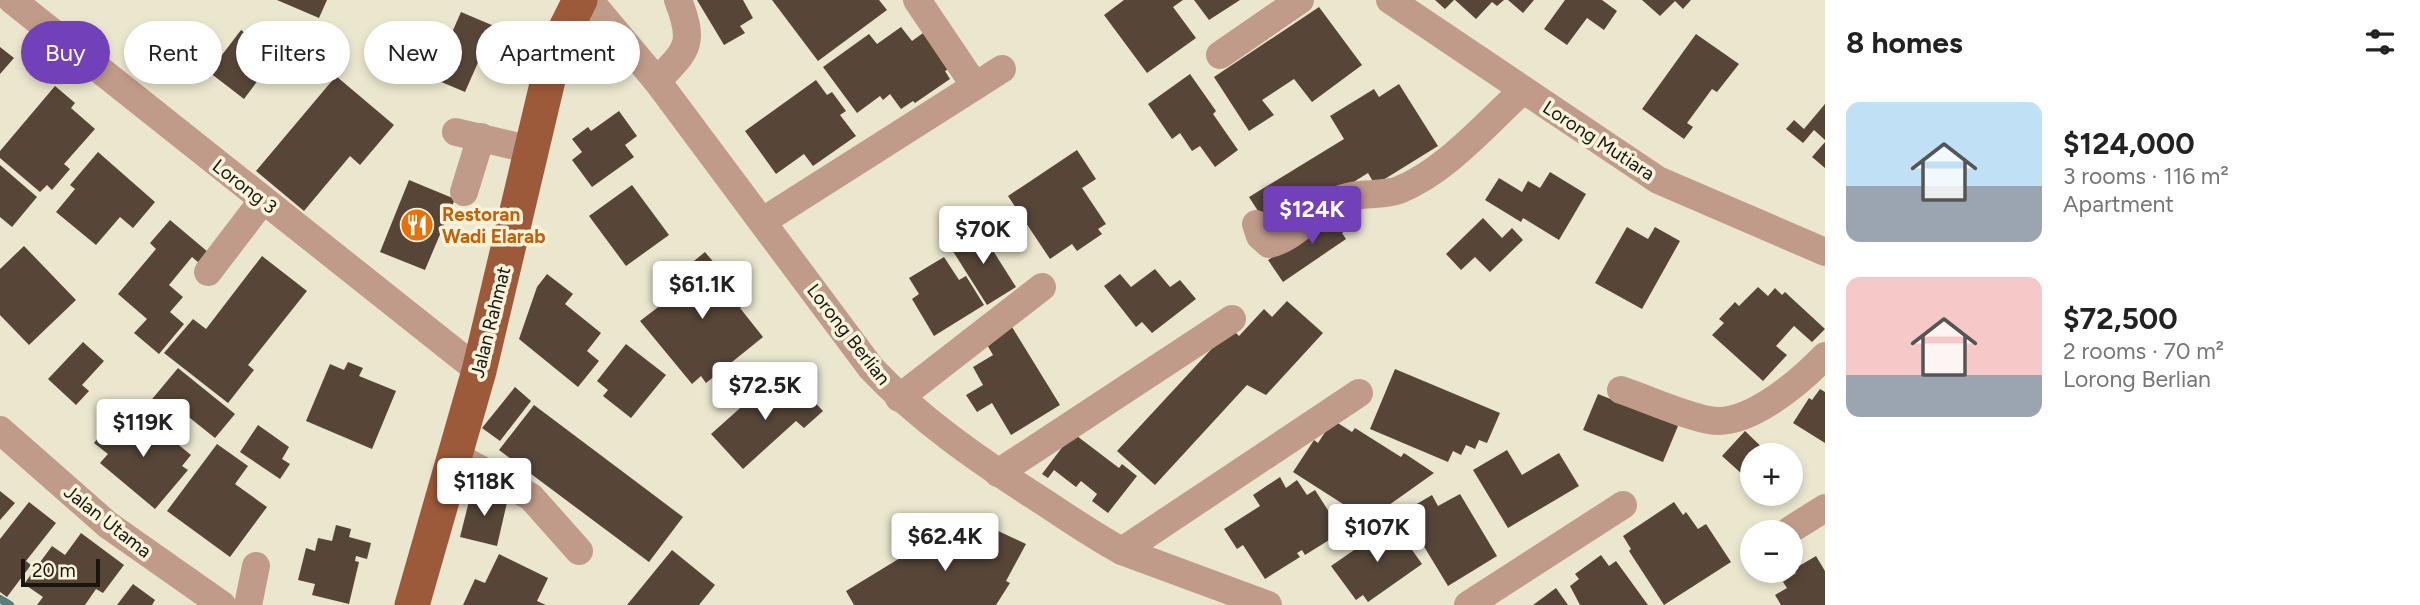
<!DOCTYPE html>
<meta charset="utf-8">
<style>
body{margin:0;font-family:Figtree,sans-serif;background:#f6f6f6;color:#222;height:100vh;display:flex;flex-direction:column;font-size:26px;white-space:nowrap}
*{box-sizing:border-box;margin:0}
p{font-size:23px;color:#767676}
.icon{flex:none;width:38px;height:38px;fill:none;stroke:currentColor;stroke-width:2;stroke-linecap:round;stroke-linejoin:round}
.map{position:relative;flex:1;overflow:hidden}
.panel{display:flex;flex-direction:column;background:#fff;width:595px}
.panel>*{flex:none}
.hud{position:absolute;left:21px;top:21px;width:665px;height:63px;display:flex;gap:14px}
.fabs{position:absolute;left:1740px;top:443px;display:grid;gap:14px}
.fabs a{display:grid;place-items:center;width:63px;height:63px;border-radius:50%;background:#fff;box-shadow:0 4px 10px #0003;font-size:35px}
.scale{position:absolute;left:21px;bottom:18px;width:79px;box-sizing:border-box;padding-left:7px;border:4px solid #18170f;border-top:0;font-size:19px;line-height:24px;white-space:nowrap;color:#18170f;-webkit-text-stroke:5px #f8f4dc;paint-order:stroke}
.price{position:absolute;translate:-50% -60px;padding:0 16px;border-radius:7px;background:#fff;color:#222;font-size:23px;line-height:46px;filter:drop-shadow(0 2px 4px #0008)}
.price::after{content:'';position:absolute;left:50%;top:42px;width:21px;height:16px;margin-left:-10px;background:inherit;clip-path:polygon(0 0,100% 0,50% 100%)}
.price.selected{background:#7240b8;color:#fff}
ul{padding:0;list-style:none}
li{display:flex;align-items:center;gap:21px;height:175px;padding:0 21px}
li span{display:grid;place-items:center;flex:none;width:196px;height:140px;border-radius:14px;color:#555}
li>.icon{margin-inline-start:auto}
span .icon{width:84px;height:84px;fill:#fffc;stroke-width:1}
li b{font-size:30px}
h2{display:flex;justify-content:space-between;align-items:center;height:84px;padding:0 21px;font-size:30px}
.tag{padding:0 24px;border-radius:32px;background:#fff;box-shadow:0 4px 10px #0003;font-size:24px;line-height:63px}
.tag.selected{background:#7240b8;color:#fff}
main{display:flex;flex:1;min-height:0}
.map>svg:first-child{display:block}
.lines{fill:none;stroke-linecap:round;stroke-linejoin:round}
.stream{stroke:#587d7a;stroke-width:8}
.building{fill:#574638}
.minor{stroke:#c19b8a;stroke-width:28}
.major{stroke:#9d5a3a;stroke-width:35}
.labels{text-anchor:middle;stroke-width:7;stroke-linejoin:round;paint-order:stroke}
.street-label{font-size:19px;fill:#18170f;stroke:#f8f4dc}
.food-label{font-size:19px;font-weight:bold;fill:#c56008;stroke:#f8f4dc;text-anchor:start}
</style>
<main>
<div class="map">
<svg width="1825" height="605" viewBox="0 0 1825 605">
<rect width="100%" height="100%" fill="#ebe7cf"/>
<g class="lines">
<polyline class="stream" points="0,599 10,605"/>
</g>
<g class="building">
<polygon points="277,0 327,0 319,18"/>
<polygon points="697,0 743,0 753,18 740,26 745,33 724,45"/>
<polygon points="772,0 879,0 887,10 818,61"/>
<polygon points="1124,0 1183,0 1173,7 1196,38 1147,73 1104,15"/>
<polygon points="1194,0 1240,0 1209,20"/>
<polygon points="1435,0 1454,0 1445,9"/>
<polygon points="1455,0 1504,0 1497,6 1492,2 1476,19"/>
<polygon points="1508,0 1534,0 1523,13"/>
<polygon points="1565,0 1602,0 1617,11 1604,30 1587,18 1567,45 1544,29"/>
<polygon points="1642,0 1691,0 1683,9 1675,1 1660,16"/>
<polygon points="1319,7 1362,65 1312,102 1294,79 1262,100 1274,115 1249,131 1214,77"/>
<polygon points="461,12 494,26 465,92 432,78"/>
<polygon points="901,27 912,41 930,28 949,69 945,71 950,79 915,103 913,101 901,109 890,94 883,100 880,96 857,113 823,67 869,34 877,44"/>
<polygon points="241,30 276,56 244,99 209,72"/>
<polygon points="1696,34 1739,64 1717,92 1712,89 1687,123 1693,127 1684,139 1642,109"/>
<polygon points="0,47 14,58 0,74"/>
<polygon points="1190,74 1216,111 1213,114 1238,150 1215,167 1200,146 1192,151 1180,133 1172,139 1148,104"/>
<polygon points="336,76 394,125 360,165 350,156 304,211 256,171"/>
<polygon points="816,80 827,95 832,92 846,111 840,115 856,136 813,166 804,154 776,174 745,131"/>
<polygon points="1399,84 1438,146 1375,185 1368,173 1272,233 1249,197 1344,139 1330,116 1374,89 1379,97"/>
<polygon points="55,86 75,103 71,108 95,129 64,164 70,169 52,190 47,185 40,192 0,158 0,151"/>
<polygon points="1825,104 1825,140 1814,130 1803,143 1786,129 1794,120 1804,129"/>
<polygon points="619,111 637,136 625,145 634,157 592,187 572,160 582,152 572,139 588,127 591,131"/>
<polygon points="1825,142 1825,168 1812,157"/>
<polygon points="1077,150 1096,179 1082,188 1106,224 1098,229 1102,234 1077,251 1072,244 1050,259 1008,196"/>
<polygon points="98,152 155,202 133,228 120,217 96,245 56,212 75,189 70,185"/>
<polygon points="0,165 37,197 12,227 0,217"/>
<polygon points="1550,172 1586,194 1559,240 1523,218 1521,222 1485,200 1499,178 1522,192 1528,181 1540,188"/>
<polygon points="409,180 455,199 425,270 380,252"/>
<polygon points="632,185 669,235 626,266 589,216"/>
<polygon points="1345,210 1356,224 1342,233 1346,239 1283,282 1268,260"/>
<polygon points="1483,218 1502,238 1512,228 1523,240 1490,272 1475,257 1461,270 1446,254"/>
<polygon points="170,220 208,252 199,263 192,257 169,285 183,297 170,312 184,324 159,354 134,333 147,319 118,294 156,249 150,243"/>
<polygon points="978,227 1016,287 987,305 949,245"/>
<polygon points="1627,227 1648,239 1655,227 1680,241 1642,309 1595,283"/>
<polygon points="24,246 76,300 29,345 0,315 0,269"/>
<polygon points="705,252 747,302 740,308 763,337 706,383 701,376 692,384 640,321 670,298 662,287"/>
<polygon points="262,256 307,291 248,365 254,370 228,403 164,353 193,319 206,329"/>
<polygon points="944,257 959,280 966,276 984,305 934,336 912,299 919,294 909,278"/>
<polygon points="1155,269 1170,287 1180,280 1196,299 1152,333 1142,322 1136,327 1104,286 1120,274 1131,287"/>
<polygon points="547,274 573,294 565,304 601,333 587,351 599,361 578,387 519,339 537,287"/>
<polygon points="1758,287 1768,296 1775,288 1782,295 1785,292 1825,329 1812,342 1794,326 1776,346 1787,355 1763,381 1712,335 1724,323 1719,319 1735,302 1739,306"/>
<polygon points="1287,301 1323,333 1266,395 1247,385 1155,485 1117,451 1231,328 1239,336 1264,309 1272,317"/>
<polygon points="1012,327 1060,405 1011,435 992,403 977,412 966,395 983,385 973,367 993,355 986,343"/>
<polygon points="83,342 104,361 82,385 89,391 76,405 48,379"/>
<polygon points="626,344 666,375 631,418 603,396 608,390 597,381"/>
<polygon points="348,362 363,368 359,376 396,391 372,449 306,421 330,364 344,370"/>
<polygon points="178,368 235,414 215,438 185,414 170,432 143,410"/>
<polygon points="1395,369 1500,413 1487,443 1479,440 1475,449 1466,445 1461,455 1453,451 1448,462 1370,429"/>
<polygon points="794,380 823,411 804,428 796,421 743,469 711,434 757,393 761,397 776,384 782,391"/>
<polygon points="515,387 531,401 500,441 482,428"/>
<polygon points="1820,389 1825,392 1825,443 1793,423 1809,398 1812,400"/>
<polygon points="1598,394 1678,426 1663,462 1583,430"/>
<polygon points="534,405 683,517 649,562 499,450"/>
<polygon points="120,411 151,437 158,428 191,455 182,466 188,470 155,509 100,463 108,454 94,443"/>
<polygon points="1333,420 1352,432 1355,428 1401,457 1404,453 1434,473 1368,520 1293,472 1314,440 1318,443"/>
<polygon points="258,425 289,447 282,459 290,464 280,479 240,452"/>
<polygon points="1745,431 1770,455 1752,455 1752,483 1722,456"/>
<polygon points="1073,433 1119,468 1122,464 1137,476 1108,513 1092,501 1097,494 1081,481 1076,487 1054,470 1048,478 1042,474"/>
<polygon points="217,444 248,466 235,484 267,507 230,557 167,511"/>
<polygon points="1507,450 1522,475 1559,453 1579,486 1508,528 1473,470"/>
<polygon points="1790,474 1801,484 1786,499 1779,494 1790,494"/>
<polygon points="1280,477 1286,488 1297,480 1307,495 1315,490 1342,532 1305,555 1302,550 1297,553 1300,557 1265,579 1243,545 1237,549 1224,529 1260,506 1253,495"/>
<polygon points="472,489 508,498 497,546 460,537"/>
<polygon points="0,491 15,503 0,520"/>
<polygon points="1460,494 1497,556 1448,586 1403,512 1432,495 1438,506"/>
<polygon points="29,502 56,523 26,561 31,565 7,597 0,592 0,539"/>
<polygon points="1674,502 1683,515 1686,512 1698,529 1706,524 1731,562 1664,605 1629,551 1631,549 1623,536"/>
<polygon points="981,523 1026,544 1006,581 1010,583 996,605 854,605 846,591 946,530 964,557"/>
<polygon points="1393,523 1422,564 1368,602 1363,595 1356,600 1331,566"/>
<polygon points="336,525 351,529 349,537 371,543 367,559 356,556 355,561 359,562 349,604 312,595 315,584 298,580 306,548 315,551 318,538 332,541"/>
<polygon points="81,533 124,565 103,593 96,589 85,605 37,605 43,597 24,584 52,546 65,555"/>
<polygon points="672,550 715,585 699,605 627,605"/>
<polygon points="499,554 548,578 537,601 546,605 463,605 475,579 485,583"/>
<polygon points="1601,555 1609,566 1616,561 1648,605 1580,605 1570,586 1579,579 1575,574"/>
<polygon points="1816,556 1825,571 1825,605 1781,605 1775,595 1787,588 1783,582 1796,573 1794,569"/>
<polygon points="133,584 155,600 152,605 117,605"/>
<polygon points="1556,588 1568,605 1533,605"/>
</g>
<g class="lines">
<g class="minor">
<polyline points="12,0 479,371"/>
<path d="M589,0L657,81L871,368C919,419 977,459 1036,497C1064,515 1092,535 1122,551L1268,605"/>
<polyline points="917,0 975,86"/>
<polyline points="1390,0 1658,180 1825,252"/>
<polyline points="1220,55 1300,0"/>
<path d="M657,81C688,49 695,44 678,0"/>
<polyline points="456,132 532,150"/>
<polyline points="464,192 481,137"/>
<polyline points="763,221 1002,69"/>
<path d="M1256,224L1260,236L1269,244C1293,239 1314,213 1336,201C1355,191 1379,197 1399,190C1446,171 1486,124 1523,90"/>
<polyline points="208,272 263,200"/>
<path d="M1621,390C1648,399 1682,415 1709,420C1747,428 1800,382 1825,356"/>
<polyline points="899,398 1042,287"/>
<polyline points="0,430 108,525 222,605"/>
<polyline points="456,456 531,497 579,551"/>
<polyline points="998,473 1232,319"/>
<polyline points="1790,530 1825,508"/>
<polyline points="1122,551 1359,393"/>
<polyline points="248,605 256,566"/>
<polyline points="1468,605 1623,505"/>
</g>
<polyline class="major" points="412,605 479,371 548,80 563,34 580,0"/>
</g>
<defs>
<symbol id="restaurant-disc" viewBox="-11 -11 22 22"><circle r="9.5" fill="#e8710a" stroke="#f8f4dc"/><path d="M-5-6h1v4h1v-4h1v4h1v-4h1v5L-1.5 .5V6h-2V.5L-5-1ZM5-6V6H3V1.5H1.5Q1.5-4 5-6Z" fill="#fff"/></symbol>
</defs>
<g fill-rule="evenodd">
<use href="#restaurant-disc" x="398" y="206" width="38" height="38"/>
</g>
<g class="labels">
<g class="street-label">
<text transform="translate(1599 140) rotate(33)" y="7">Lorong Mutiara</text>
<text transform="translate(245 186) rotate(38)" y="7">Lorong 3</text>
<text transform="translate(490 322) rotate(-76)" y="7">Jalan Rahmat</text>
<text transform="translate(849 334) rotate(52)" y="7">Lorong Berlian</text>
<text transform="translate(108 521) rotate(38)" y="7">Jalan Utama</text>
</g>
<g class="food-label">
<text x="442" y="221">Restoran<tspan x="442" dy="22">Wadi Elarab</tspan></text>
</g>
</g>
</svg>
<div class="fabs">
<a>+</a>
<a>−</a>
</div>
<div class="scale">20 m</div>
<b class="price selected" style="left:1312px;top:246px">$124K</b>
<b class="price" style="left:983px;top:266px">$70K</b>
<b class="price" style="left:702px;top:321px">$61.1K</b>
<b class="price" style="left:765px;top:422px">$72.5K</b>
<b class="price" style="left:143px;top:459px">$119K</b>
<b class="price" style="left:484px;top:518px">$118K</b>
<b class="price" style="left:1377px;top:564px">$107K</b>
<b class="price" style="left:945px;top:573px">$62.4K</b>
<div class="hud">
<a class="tag selected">Buy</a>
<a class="tag">Rent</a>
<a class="tag">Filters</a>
<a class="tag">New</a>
<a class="tag">Apartment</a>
</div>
</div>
<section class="panel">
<h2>8 homes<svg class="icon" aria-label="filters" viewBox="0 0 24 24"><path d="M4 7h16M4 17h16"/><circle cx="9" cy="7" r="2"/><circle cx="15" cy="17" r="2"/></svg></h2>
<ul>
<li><span style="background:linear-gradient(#bfe0f5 60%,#9aa5b1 0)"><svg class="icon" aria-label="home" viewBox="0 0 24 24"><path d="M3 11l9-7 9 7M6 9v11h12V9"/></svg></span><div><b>$124,000</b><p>3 rooms · 116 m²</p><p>Apartment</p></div></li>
<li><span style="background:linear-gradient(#f6c9c9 70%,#9aa5b1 0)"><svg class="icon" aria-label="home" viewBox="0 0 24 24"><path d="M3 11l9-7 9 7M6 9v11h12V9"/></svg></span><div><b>$72,500</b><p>2 rooms · 70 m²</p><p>Lorong Berlian</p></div></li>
</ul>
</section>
</main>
